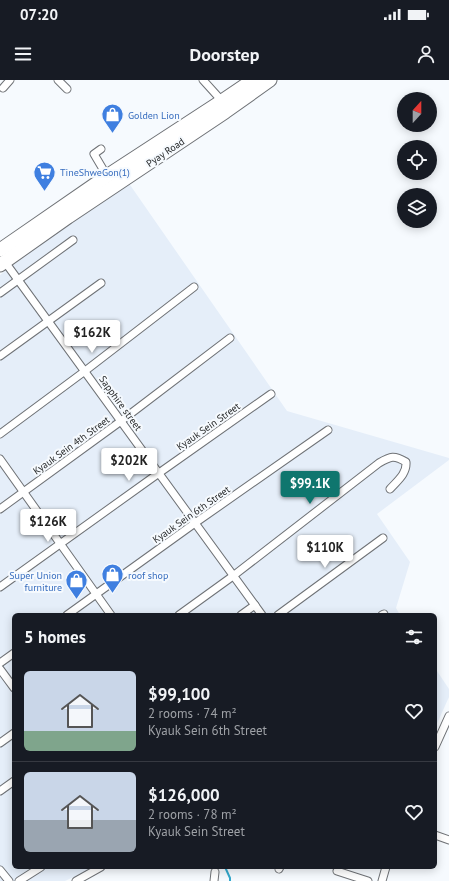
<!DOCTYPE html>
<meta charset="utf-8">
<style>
body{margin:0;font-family:"PT Sans",sans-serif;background:#20242c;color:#f1f3f6;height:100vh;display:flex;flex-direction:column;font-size:15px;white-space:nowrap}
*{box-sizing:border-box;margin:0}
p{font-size:13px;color:#9ea1a6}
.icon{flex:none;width:22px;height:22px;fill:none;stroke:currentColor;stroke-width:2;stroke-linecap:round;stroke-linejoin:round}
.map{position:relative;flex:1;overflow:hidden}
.details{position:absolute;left:12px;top:533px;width:425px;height:256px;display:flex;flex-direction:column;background:#171b24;border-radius:6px;box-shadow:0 2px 10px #0003}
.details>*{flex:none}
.needle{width:26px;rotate:21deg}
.tools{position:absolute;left:397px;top:12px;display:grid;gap:8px}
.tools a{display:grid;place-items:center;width:40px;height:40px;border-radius:50%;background:#171b24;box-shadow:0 2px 10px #0003;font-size:20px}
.price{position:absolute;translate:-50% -34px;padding:0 9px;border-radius:4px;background:#fff;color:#222;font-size:13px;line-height:26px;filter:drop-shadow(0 1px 2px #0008)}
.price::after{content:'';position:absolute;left:50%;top:24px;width:12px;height:9px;margin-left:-6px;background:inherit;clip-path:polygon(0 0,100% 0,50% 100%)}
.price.selected{background:#0f766e;color:#fff}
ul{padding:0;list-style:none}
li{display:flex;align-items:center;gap:12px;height:100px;padding:0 12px}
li+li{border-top:1px solid #363941}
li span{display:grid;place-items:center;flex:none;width:112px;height:80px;border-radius:6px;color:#555}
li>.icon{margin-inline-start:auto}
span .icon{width:48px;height:48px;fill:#fffc;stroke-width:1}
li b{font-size:17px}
h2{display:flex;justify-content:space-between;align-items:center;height:48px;padding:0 12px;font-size:17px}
.status{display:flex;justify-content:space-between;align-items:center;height:28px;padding:0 20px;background:#171b24;direction:ltr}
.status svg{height:11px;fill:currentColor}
header{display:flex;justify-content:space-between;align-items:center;height:52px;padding:0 12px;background:#171b24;font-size:18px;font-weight:700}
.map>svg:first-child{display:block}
.built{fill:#e5eef9}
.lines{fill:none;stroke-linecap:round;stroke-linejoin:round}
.stream{stroke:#32a8cc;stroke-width:2}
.street-casing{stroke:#6f7276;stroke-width:9}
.highway-casing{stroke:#6f7276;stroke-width:15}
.street{stroke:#fff;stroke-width:7}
.highway{stroke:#fff;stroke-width:13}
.labels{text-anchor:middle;stroke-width:4;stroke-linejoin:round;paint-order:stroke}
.shop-label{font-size:10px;fill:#366cbe;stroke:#f6fafe;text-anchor:start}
.street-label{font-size:10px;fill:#252728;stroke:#f6fafe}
</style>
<div class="status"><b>07:20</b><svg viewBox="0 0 49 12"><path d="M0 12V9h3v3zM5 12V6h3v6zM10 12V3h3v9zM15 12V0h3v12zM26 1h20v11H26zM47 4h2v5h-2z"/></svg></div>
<header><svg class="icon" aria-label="menu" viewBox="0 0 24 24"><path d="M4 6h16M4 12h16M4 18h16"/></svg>Doorstep<svg class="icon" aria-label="person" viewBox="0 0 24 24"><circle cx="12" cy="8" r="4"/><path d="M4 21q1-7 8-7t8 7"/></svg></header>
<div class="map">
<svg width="449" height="801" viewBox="0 0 449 801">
<rect width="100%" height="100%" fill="#f6fafe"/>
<g class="built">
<polygon points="128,102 287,331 449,378 449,380 377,434 410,482 396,528 400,535 14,535 14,787 95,787 65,801 0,801 0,195 66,145"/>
<polygon points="435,588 449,609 449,617 435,648"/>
</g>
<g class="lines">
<polyline class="stream" points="225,787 230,798 230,801"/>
<defs>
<g id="street">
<polyline points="58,0 67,9"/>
<polyline points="203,0 222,21"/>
<polyline points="3,8 10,0"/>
<polyline points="101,69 94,74 107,96"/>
<polyline points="5,182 262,535"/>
<polyline points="0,213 73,160"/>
<polyline points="0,276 101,203"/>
<polyline points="0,354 85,291 194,207"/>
<polyline points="0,379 111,535"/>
<polyline points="0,429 121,341 230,258"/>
<polyline points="0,507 159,393 271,314"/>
<polyline points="67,535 195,443 328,350"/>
<path d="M179,535L233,496L379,383C391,376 394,375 406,382C407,394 397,401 390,409"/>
<polyline points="241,535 255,525"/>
<polyline points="278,535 383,458"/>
<polyline points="382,535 384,534"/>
<polyline points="0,583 14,573"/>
<polyline points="0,589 14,608"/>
<polyline points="0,663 14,653"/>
<polyline points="435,667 449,636"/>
<polyline points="0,711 14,701"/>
<polyline points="435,755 449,760"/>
<polyline points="279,789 280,787"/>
<polyline points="0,790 9,801"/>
<polyline points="337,791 368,801"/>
<polyline points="19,801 41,787"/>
<polyline points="76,801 101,787"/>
<polyline points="214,801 215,792"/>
<polyline points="382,801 386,787"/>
</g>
<g id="highway">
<polyline points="0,170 110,94 222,21 253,0"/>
<polyline points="0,185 68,137 225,32 270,0"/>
</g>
</defs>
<use href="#street" class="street-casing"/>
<use href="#highway" class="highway-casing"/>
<use href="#street" class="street"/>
<use href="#highway" class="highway"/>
</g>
<defs>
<symbol id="shop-pin" viewBox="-11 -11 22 30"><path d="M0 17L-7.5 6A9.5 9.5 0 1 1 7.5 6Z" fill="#3f7fe0" stroke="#f6fafe"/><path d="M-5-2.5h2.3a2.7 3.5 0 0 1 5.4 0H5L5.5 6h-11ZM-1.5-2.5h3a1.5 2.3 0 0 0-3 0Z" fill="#fff"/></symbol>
<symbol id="supermarket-pin" viewBox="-11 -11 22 30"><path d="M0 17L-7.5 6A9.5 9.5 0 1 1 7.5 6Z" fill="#3f7fe0" stroke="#f6fafe"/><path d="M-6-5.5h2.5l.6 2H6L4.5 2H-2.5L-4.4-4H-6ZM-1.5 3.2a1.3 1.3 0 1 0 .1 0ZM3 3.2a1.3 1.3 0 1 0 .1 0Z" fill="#fff"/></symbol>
</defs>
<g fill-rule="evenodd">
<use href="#shop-pin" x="100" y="22" width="25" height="34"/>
<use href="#supermarket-pin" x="32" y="80" width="25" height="34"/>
<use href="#shop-pin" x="100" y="482" width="25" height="34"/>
<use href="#shop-pin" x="64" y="488" width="25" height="34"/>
</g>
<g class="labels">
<g class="shop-label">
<text x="128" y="39">Golden Lion</text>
<text x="60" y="96">TineShweGon(1)</text>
<text x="62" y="499" text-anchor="end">Super Union<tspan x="62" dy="12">furniture</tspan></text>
<text x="128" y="499">roof shop</text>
</g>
<g class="street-label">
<text transform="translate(165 72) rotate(-34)" y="4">Pyay Road</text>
<text transform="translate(121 323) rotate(54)" y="4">Sapphire street</text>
<text transform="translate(208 346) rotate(-35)" y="4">Kyauk Sein Street</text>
<text transform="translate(71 365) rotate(-36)" y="4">Kyauk Sein 4th Street</text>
<text transform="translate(191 434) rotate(-35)" y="4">Kyauk Sein 6th Street</text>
</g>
</g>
</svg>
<div class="tools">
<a><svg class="needle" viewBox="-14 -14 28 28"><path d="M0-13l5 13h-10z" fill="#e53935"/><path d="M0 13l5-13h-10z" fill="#9ea1a6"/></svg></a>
<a><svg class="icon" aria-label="locate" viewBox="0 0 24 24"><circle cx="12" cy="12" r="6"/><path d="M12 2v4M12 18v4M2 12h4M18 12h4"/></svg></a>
<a><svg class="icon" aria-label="layers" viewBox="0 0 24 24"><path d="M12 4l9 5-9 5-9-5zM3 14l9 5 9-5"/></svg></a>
</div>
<b class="price" style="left:92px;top:274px">$162K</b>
<b class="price" style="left:129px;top:402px">$202K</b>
<b class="price selected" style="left:310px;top:425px">$99.1K</b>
<b class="price" style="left:48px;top:463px">$126K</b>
<b class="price" style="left:325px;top:489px">$110K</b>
<section class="details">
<h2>5 homes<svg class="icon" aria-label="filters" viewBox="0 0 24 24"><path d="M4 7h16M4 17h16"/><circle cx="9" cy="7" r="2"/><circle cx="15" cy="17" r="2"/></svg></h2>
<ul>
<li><span style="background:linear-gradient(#c9d6e8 75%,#7fa58c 0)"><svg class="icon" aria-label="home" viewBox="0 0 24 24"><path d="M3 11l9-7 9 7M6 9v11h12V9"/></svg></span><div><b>$99,100</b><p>2 rooms · 74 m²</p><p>Kyauk Sein 6th Street</p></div><svg class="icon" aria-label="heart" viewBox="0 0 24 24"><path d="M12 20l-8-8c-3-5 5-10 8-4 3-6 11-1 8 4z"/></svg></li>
<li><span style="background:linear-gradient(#c9d6e8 60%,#9aa5b1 0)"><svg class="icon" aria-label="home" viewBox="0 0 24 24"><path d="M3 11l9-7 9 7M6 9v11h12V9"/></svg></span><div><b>$126,000</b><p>2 rooms · 78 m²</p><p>Kyauk Sein Street</p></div><svg class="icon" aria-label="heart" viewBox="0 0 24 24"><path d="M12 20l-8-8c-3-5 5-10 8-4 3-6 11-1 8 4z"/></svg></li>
</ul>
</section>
</div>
